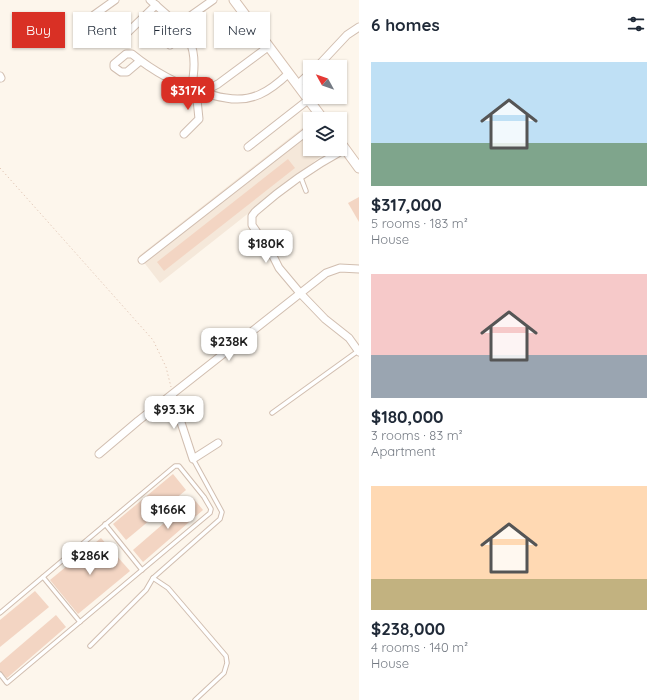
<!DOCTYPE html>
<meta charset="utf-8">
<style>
body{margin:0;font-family:Quicksand,sans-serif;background:#f2f2f3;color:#1f2937;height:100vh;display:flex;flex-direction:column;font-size:15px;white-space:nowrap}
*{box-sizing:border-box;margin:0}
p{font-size:13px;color:#747a83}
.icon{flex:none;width:22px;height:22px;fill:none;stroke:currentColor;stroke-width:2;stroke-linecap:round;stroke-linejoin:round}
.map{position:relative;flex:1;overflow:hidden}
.side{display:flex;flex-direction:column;background:#fff;width:300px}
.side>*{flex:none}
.hud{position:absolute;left:12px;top:12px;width:287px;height:36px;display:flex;gap:8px}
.needle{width:26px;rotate:310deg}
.fabs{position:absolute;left:303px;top:60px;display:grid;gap:8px}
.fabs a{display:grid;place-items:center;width:44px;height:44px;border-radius:0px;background:#fff;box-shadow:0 1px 3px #0004;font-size:20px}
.price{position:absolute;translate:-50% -34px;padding:0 9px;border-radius:8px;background:#fff;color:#222;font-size:13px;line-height:26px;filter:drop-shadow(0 1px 2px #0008)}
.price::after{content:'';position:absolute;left:50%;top:24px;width:12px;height:9px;margin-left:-6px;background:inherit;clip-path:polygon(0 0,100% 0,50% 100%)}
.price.on{background:#d93025;color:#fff}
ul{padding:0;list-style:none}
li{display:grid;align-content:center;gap:8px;height:212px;padding:0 12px}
li span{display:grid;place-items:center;height:124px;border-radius:0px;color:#555}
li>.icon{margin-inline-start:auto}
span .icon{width:72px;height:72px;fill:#fffc;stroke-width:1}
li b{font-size:17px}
h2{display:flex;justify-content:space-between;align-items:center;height:48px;padding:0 12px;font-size:17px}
.chip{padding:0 14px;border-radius:0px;background:#fff;box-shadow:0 1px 3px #0004;font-size:14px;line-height:36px}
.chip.on{background:#d93025;color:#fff}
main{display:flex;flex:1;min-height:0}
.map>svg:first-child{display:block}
.residential{fill:#f5e8da}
.building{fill:#f3d5c3}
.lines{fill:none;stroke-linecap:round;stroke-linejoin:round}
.lane-casing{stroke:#d1beb0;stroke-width:5.5}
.street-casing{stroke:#d1beb0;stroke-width:9}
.secondary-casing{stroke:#d6c0b0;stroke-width:11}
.path{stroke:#d9b8a5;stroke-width:1;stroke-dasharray:1 3;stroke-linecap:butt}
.lane{stroke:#fff;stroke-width:3.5}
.street{stroke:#fff;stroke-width:7}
.secondary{stroke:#fff;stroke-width:9}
</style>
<main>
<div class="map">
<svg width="359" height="700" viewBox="0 0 359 700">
<rect width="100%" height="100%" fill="#fdf6ec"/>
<polygon class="residential" points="310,122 310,149 330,149 160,283 139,256"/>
<g class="building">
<polygon points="288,159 295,168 164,271 157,262"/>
<polygon points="359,197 359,222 348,203"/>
<polygon points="173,474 186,490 126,540 113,524"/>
<polygon points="193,498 203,510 143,562 133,550"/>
<polygon points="101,538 130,571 78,614 50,580"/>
<polygon points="35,591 49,607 0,647 0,620"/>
<polygon points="56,615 66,627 7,678 0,671 0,663"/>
</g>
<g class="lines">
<defs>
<g id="lane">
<polyline points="301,178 306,191"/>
<polyline points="272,413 358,351"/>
<polyline points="105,524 142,570"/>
<polyline points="43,577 80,622"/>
<polyline points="153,578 168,588 226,656 227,663 224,673 195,700"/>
<polyline points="0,613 175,466 179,466 204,497 211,509 210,513 7,683 0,674"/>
<polyline points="90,646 146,590 153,578 220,519 222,512 193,459"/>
</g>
<g id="street">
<path d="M150,0C184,30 202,39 191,89"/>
<polyline points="94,15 115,0"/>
<polyline points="179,24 213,0"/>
<polyline points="126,34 156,5"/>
<polyline points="170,45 184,31"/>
<path d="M140,61L127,72H121L114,67V64L126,54H132C153,71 176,84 202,92L218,84L268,47"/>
<polyline points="317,67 347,35 359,27"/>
<polyline points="0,76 1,78"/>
<polyline points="297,85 310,73"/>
<path d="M205,91C212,96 218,97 226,98C252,103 270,91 288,74"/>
<polyline points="184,134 199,119 196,90"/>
<polyline points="248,147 308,100"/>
<path d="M345,149C312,167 283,187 255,212L252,216V225L273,256L279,268L300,293L325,319L349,338L359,352"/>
<polyline points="142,260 310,129"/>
<polyline points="172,395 193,459 218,443"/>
<polyline points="99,454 138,421 326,273 340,268 359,269"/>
</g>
<g id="secondary">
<polyline points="234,0 323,119"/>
<polyline points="340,142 359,168"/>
</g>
</defs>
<use href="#lane" class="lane-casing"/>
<use href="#street" class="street-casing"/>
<use href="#secondary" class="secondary-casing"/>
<polyline class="path" points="0,168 153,340 166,367 171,387"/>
<use href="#lane" class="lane"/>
<use href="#street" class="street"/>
<use href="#secondary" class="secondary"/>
</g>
</svg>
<div class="fabs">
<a><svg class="needle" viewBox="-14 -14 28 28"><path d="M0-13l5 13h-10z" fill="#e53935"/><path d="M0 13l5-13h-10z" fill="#747a83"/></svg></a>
<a><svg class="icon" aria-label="layers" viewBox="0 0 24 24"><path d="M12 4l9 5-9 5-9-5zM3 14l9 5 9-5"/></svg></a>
</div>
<b class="price on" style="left:188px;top:111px">$317K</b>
<b class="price" style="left:266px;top:264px">$180K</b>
<b class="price" style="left:229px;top:362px">$238K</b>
<b class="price" style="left:174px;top:430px">$93.3K</b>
<b class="price" style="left:168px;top:530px">$166K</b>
<b class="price" style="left:90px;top:576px">$286K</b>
<div class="hud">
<a class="chip on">Buy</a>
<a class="chip">Rent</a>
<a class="chip">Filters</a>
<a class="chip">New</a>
</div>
</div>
<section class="side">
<h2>6 homes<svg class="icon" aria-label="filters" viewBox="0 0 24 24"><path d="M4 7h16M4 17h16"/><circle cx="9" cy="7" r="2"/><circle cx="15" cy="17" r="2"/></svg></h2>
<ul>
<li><span style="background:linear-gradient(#bfe0f5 65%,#7fa58c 0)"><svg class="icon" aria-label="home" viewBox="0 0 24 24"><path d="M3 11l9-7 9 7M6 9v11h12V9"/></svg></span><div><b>$317,000</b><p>5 rooms · 183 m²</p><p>House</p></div></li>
<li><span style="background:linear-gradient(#f6c9c9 65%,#9aa5b1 0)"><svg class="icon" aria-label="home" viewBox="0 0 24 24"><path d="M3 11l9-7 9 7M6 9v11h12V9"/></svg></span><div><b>$180,000</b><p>3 rooms · 83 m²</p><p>Apartment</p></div></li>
<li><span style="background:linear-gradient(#ffd9b3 75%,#c2b280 0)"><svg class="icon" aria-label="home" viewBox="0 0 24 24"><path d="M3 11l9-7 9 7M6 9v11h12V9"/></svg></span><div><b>$238,000</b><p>4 rooms · 140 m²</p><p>House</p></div></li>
</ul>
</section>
</main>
